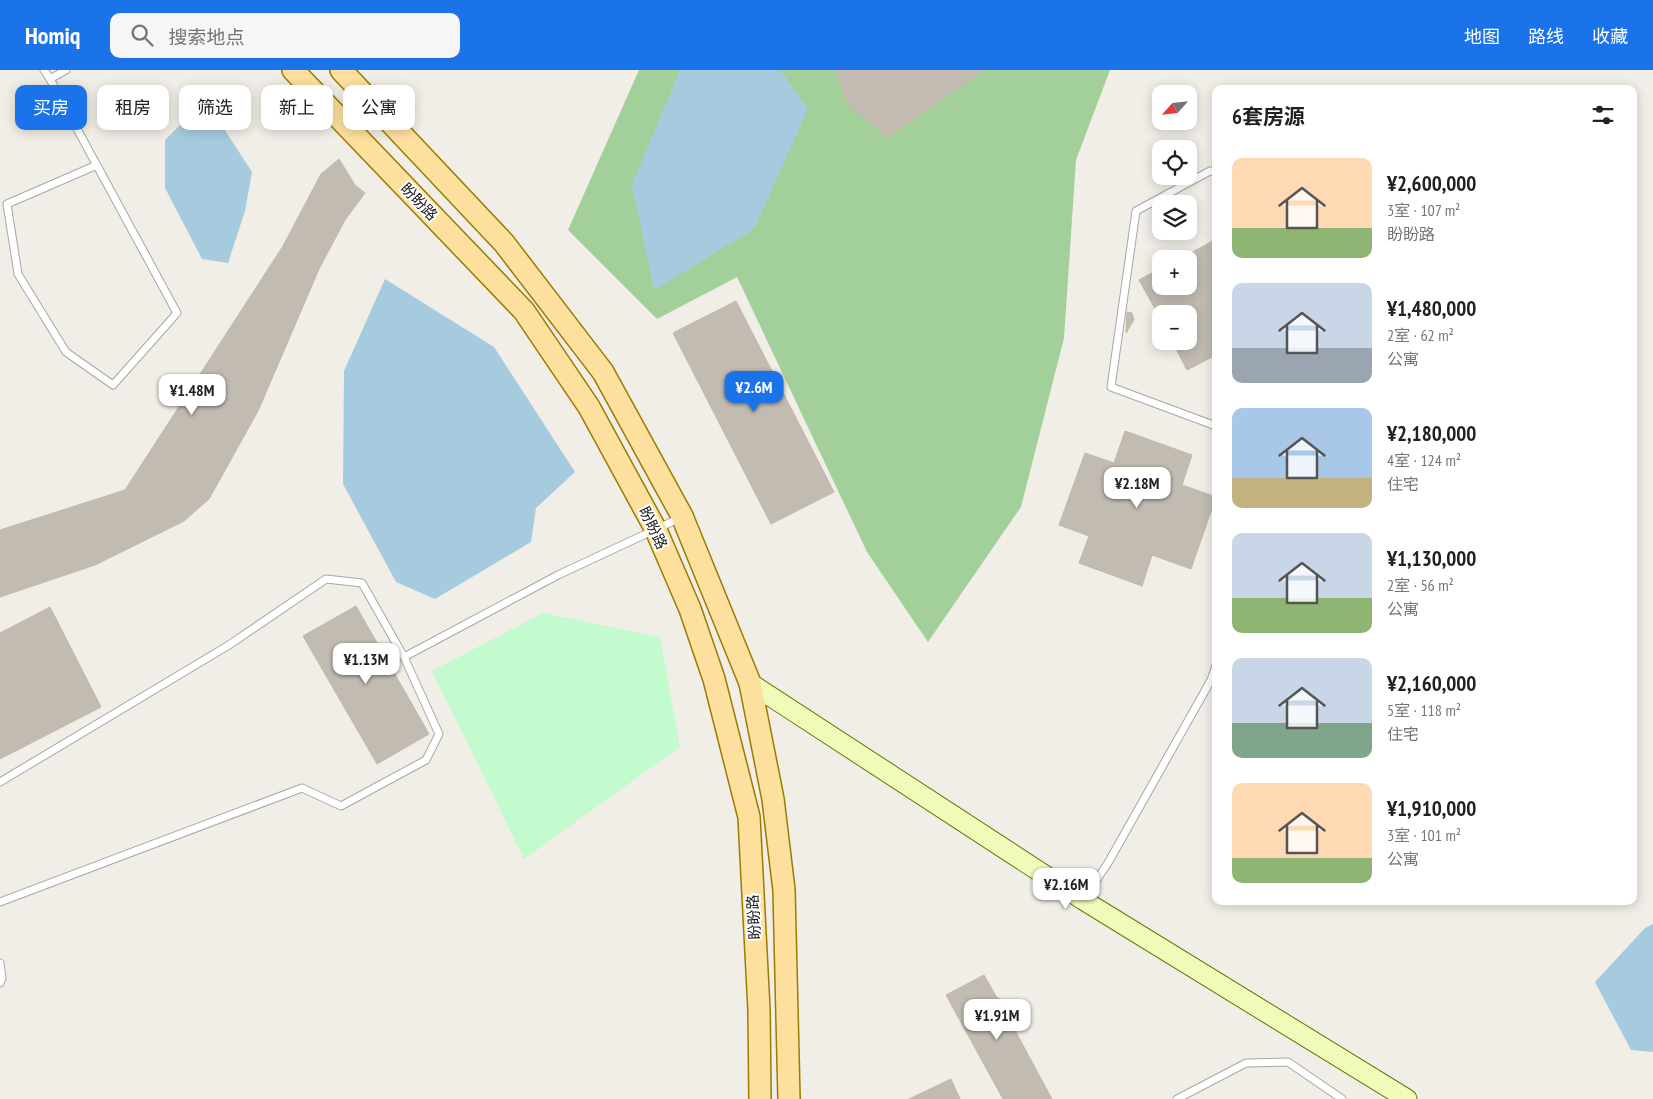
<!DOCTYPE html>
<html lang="zh">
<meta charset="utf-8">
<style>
body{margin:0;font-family:"PT Sans Narrow","Noto Sans SC",sans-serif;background:#f6f6f6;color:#202124;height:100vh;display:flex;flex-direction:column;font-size:19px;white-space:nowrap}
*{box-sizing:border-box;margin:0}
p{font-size:16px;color:#757577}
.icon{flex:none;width:28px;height:28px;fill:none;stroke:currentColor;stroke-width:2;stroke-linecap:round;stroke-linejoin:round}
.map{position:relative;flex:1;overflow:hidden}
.sheet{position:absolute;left:1212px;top:15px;width:425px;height:820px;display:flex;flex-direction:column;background:#fff;border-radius:10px;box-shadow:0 2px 12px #0003}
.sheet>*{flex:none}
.hud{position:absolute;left:15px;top:15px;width:475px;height:45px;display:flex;gap:10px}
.needle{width:32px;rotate:243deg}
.fabs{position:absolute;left:1152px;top:15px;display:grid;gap:10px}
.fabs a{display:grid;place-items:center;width:45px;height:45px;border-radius:10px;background:#fff;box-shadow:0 2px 12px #0003;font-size:25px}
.price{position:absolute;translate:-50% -42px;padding:0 11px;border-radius:10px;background:#fff;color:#222;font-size:16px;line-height:32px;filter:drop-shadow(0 1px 2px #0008)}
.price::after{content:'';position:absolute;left:50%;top:30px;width:15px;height:11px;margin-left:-8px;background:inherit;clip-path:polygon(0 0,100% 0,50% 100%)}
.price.current{background:#1a73e8;color:#fff}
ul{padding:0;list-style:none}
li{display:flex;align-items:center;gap:15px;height:125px;padding:0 20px}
li span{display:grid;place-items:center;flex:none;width:140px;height:100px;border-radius:10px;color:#555}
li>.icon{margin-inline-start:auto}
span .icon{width:60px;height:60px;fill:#fffc;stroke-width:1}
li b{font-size:21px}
h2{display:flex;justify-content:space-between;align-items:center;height:60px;padding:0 20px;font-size:21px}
.pill{padding:0 18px;border-radius:10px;background:#fff;box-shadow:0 2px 12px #0003;font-size:18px;line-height:45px}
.pill.current{background:#1a73e8;color:#fff}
header{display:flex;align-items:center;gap:30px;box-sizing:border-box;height:70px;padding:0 25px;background:#1a73e8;color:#fff}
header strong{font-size:24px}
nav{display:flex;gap:28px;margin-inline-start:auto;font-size:18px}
.search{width:350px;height:45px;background:#f6f6f6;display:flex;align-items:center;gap:12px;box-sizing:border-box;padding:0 18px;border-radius:10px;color:#757577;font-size:19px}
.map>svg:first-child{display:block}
.forest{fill:#a3d09a}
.park{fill:#c3fbce}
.water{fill:#a6cbdf}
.building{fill:#c1bbb2;stroke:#c3b7a8}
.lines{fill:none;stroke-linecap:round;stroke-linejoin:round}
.lane-casing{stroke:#a7a7a7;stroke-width:9}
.secondary-casing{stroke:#5f7b03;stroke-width:21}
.primary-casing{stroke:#9b7b00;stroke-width:24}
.lane{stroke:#fff;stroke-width:7}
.secondary{stroke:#f0fbba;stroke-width:19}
.primary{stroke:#fee09e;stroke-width:21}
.labels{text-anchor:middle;stroke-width:4;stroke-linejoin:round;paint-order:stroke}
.street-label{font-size:15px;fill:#202020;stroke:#fff}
</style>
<header>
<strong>Homiq</strong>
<div class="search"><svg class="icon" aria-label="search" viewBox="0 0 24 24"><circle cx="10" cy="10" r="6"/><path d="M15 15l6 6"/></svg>搜索地点</div>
<nav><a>地图</a><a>路线</a><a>收藏</a></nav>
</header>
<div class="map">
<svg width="1653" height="1029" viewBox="0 0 1653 1029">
<rect width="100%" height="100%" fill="#f0eee6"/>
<polygon class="forest" points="639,0 1110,0 1076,90 1064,268 1021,437 928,572 867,482 737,207 657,249 568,160"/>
<polygon class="park" points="543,543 660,567 680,677 524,789 432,601"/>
<g class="water">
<polygon points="680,0 780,0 808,39 754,159 654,220 632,115"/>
<polygon points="193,42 217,48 252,102 245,141 228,193 202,189 165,118 165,70"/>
<polygon points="385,209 494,277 575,402 536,438 531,472 435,529 396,512 343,414 344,301"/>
<polygon points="1653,854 1653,982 1631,980 1595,912 1645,858"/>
</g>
<g class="building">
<polygon points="836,0 985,0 888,67 848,35"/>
<polygon points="339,89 355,115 365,123 345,150 319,199 258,341 209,429 184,451 95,495 0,527 0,460 125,420 283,176 321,104"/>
<polygon points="1216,169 1216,285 1187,300 1172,271 1189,271 1189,244 1158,244 1139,210 1161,198 1161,216 1189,216 1189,184"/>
<polygon points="736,231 834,422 771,454 673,263"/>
<polygon points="1127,242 1132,243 1134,250 1126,263"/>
<polygon points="1125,361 1192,385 1182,415 1216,427 1191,499 1152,485 1142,516 1079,493 1089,466 1059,455 1085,383 1114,393"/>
<polygon points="356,536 429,664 377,694 303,566"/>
<polygon points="50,537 101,637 0,689 0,563"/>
<polygon points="984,905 997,928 1008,932 1004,940 1052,1029 1003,1029 946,925"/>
<polygon points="951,1009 960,1029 909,1029"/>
</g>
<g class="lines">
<defs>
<g id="lane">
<polyline points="44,0 50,9 177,243 113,315 66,282 18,204 7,134 97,95"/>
<polyline points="50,9 66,0"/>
<polyline points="1216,102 1210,101 1136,141 1111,317 1216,356"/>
<polyline points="404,587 558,505 680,448"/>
<polyline points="0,712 229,575 326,509 362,513 404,587 439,664 426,690 341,736 302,718 0,832"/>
<polyline points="1083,830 1108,793 1211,610 1216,596"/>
<polyline points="0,893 2,908 0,913"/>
<polyline points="1177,1029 1246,993 1288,992 1342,1029"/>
</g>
<polyline id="secondary" points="750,613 1083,830 1407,1029"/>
<g id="primary">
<polyline points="293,0 524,241 589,337 656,460 690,539 714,609 749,747 759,940 760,1029"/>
<polyline points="341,0 504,173 603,302 682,446 750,613 773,729 784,820 789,1029"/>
</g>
</defs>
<use href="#lane" class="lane-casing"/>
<use href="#secondary" class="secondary-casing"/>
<use href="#primary" class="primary-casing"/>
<use href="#lane" class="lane"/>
<use href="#secondary" class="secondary"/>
<use href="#primary" class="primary"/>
</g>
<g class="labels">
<g class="street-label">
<text transform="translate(419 132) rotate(46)" y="5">盼盼路</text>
<text transform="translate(653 458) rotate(64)" y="5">盼盼路</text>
<text transform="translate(754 847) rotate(-93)" y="5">盼盼路</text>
</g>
</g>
</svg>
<div class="fabs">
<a><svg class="needle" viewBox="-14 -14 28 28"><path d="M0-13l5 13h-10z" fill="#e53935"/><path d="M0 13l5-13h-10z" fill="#757577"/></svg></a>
<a><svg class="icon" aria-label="locate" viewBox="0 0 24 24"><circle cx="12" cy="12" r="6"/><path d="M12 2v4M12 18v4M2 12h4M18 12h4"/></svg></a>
<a><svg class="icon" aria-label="layers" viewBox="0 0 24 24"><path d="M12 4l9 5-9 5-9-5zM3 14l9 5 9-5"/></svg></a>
<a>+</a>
<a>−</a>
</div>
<b class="price current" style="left:754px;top:343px">¥2.6M</b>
<b class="price" style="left:192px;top:346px">¥1.48M</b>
<b class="price" style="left:1137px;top:439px">¥2.18M</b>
<b class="price" style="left:366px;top:615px">¥1.13M</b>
<b class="price" style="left:1066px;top:840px">¥2.16M</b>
<b class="price" style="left:997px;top:971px">¥1.91M</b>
<div class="hud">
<a class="pill current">买房</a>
<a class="pill">租房</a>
<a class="pill">筛选</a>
<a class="pill">新上</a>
<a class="pill">公寓</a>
</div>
<section class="sheet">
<h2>6套房源<svg class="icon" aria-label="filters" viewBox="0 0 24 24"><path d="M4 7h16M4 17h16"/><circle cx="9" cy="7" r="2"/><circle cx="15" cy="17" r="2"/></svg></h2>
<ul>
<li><span style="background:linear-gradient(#ffd9b3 70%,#8fb573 0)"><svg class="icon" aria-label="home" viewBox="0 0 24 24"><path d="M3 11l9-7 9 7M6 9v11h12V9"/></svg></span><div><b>¥2,600,000</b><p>3室 · 107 m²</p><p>盼盼路</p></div></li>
<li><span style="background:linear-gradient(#c9d6e8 65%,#9aa5b1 0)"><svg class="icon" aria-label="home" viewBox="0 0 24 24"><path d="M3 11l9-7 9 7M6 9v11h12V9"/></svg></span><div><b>¥1,480,000</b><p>2室 · 62 m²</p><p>公寓</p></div></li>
<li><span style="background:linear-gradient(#a9c7e8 70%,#c2b280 0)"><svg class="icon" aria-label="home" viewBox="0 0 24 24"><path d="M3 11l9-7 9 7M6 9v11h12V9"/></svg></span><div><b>¥2,180,000</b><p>4室 · 124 m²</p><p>住宅</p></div></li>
<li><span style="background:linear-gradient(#c9d6e8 65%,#8fb573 0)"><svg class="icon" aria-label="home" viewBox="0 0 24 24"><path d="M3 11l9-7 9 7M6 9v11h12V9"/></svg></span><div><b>¥1,130,000</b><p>2室 · 56 m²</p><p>公寓</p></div></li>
<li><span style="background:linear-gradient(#c9d6e8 65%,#7fa58c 0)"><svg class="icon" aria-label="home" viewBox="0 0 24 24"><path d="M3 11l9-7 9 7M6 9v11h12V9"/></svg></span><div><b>¥2,160,000</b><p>5室 · 118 m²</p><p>住宅</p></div></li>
<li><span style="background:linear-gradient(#ffd9b3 75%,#8fb573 0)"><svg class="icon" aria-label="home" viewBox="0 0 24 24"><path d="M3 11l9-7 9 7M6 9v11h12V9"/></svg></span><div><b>¥1,910,000</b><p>3室 · 101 m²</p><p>公寓</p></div></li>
</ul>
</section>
</div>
